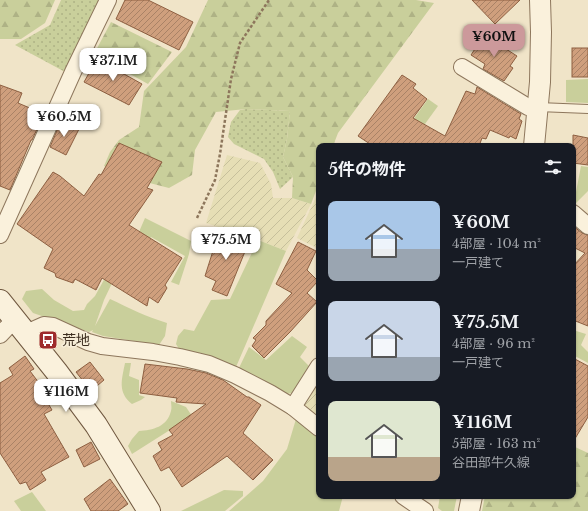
<!DOCTYPE html>
<html lang="ja">
<meta charset="utf-8">
<style>
body{margin:0;font-family:"Libre Baskerville","Noto Sans JP",serif;background:#242831;color:#f1f3f6;height:100vh;display:flex;flex-direction:column;font-size:15px;white-space:nowrap}
*{box-sizing:border-box;margin:0}
p{font-size:13px;color:#9ea1a6}
.icon{flex:none;width:22px;height:22px;fill:none;stroke:currentColor;stroke-width:2;stroke-linecap:round;stroke-linejoin:round}
.map{position:relative;flex:1;overflow:hidden}
.drawer{position:absolute;left:316px;top:143px;width:260px;height:356px;display:flex;flex-direction:column;background:#171b24;border-radius:8px;box-shadow:0 1px 3px #0004}
.drawer>*{flex:none}
.price{position:absolute;translate:-50% -34px;padding:0 9px;border-radius:8px;background:#fff;color:#222;font-size:13px;line-height:26px;filter:drop-shadow(0 1px 2px #0008)}
.price::after{content:'';position:absolute;left:50%;top:24px;width:12px;height:9px;margin-left:-6px;background:inherit;clip-path:polygon(0 0,100% 0,50% 100%)}
.price.current{background:#cc999b;color:#111}
ul{padding:0;list-style:none}
li{display:flex;align-items:center;gap:12px;height:100px;padding:0 12px}
li span{display:grid;place-items:center;flex:none;width:112px;height:80px;border-radius:8px;color:#555}
li>.icon{margin-inline-start:auto}
span .icon{width:48px;height:48px;fill:#fffc;stroke-width:1}
li b{font-size:17px}
h2{display:flex;justify-content:space-between;align-items:center;height:48px;padding:0 12px;font-size:17px}
.map>svg:first-child{display:block}
.farmland{fill:url(#farmland-furrows)}
.grass{fill:url(#grass-dots)}
.forest{fill:url(#forest-firs)}
.garden{fill:#c9cf9b}
.building{fill:url(#building-hatch);stroke:#8d5f41}
.lines{fill:none;stroke-linecap:round;stroke-linejoin:round}
.service-casing{stroke:#8d765c;stroke-width:10}
.minor-casing{stroke:#8d765c;stroke-width:18}
.tertiary-casing{stroke:#8d765c;stroke-width:22}
.secondary-casing{stroke:#6f573f;stroke-width:24}
.path{stroke:#8d765c;stroke-width:2.5;stroke-dasharray:3 2;stroke-linecap:butt}
.service{stroke:#faf1dc;stroke-width:8}
.minor{stroke:#faf1dc;stroke-width:16}
.tertiary{stroke:#faf1dc;stroke-width:20}
.secondary{stroke:#faf1dc;stroke-width:22}
.labels{text-anchor:middle;stroke-width:3;stroke-linejoin:round;paint-order:stroke}
.poi-label{font-size:14px;fill:#3d2e20;stroke:#f7eed8;text-anchor:start}
</style>
<div class="map">
<svg width="588" height="511" viewBox="0 0 588 511">
<defs>
<pattern id="farmland-furrows" width="10" height="10" patternUnits="userSpaceOnUse"><rect width="10" height="10" fill="#e6deb5"/><path d="M-1 1l2-2M0 10L10 0M9 11l2-2" fill="none" stroke="#c6bf9b"/></pattern>
<pattern id="grass-dots" width="8" height="8" patternUnits="userSpaceOnUse"><rect width="8" height="8" fill="#c9cf9b"/><path d="M2 2h.1M6 6h.1" fill="none" stroke="#aeb285" stroke-width="1.8" stroke-linecap="round"/></pattern>
<pattern id="forest-firs" width="22" height="20" patternUnits="userSpaceOnUse"><rect width="22" height="20" fill="#c9cf9b"/><path d="M5 1l3.5 6h-7zM16 11l3.5 6h-7z" fill="#aeb285"/></pattern>
<pattern id="building-hatch" width="6" height="6" patternUnits="userSpaceOnUse"><rect width="6" height="6" fill="#cf9f7d"/><path d="M-1 1l2-2M0 6l6-6M5 7l2-2" fill="none" stroke="#a98266"/></pattern>
</defs>
<rect width="100%" height="100%" fill="#f0e4c8"/>
<g class="farmland">
<polygon points="227,155 260,163 271,184 273,198 292,198 311,204 286,251 258,240 206,223"/>
<polygon points="317,195 319,197 319,249 297,238"/>
<polygon points="319,379 319,417 305,405 304,401"/>
</g>
<g class="grass">
<polygon points="61,0 100,0 67,73 15,45 50,25"/>
<polygon points="246,109 290,111 287,139 283,157 293,177 280,189 273,172 264,159 234,144 228,137 231,122 240,110"/>
</g>
<g class="forest">
<polygon points="0,0 55,0 45,23 21,39 0,39"/>
<polygon points="208,0 416,0 434,3 338,133 333,146 319,146 319,183 311,204 292,198 293,177 283,157 287,139 290,111 246,109 216,112 195,150 192,175 169,188 138,180 104,166 110,152 119,140 139,127 144,91 186,47"/>
<polygon points="111,22 172,52 148,84 94,54"/>
<polygon points="573,446 588,453 588,511 482,511 485,496 573,496"/>
</g>
<g class="garden">
<polygon points="588,79 588,103 566,102 566,80"/>
<polygon points="428,99 438,106 409,146 394,146"/>
<polygon points="581,166 588,167 588,191 576,203 573,201 573,192 576,192"/>
<polygon points="145,218 191,241 189,254 179,285 171,282 185,256 151,237 118,287 116,285"/>
<polygon points="258,240 286,251 236,367 213,357 179,349 176,344 178,336 184,329 194,331 211,300 230,299"/>
<path d="M131,243L104,300L95,326L110,299C129,308 147,317 167,323L165,336L159,345L103,336L92,332L93,330L89,332L33,313L22,299L26,291L42,289L54,300L73,311L84,310L87,304L95,296L115,260Z"/>
<polygon points="573,330 586,334 581,345 588,352 588,363 573,355"/>
<polygon points="292,336 307,347 300,357 309,366 292,393 287,394 239,368 249,347 266,360"/>
<path d="M125,363H131L129,376L139,380V395L145,397L141,400L132,404C117,392 122,379 125,363Z"/>
<path d="M171,401L186,407L192,416L132,454L128,446L132,439L139,431C153,430 167,427 171,411C172,408 171,404 171,401Z"/>
<polygon points="296,419 319,438 319,496 343,496 339,511 229,511 263,481 287,449"/>
<polygon points="224,490 243,491 243,496 225,511 181,511"/>
<polygon points="32,492 46,511 21,511 14,501"/>
<polygon points="440,496 457,496 454,511 442,511 438,508"/>
</g>
<g class="building">
<polygon points="125,0 148,0 193,22 179,50 116,19"/>
<polygon points="472,0 520,0 495,24"/>
<polygon points="484,35 517,56 510,66 513,68 504,81 483,69 485,64 471,55"/>
<rect x="572" y="48" width="16" height="29"/>
<polygon points="97,59 142,84 129,105 84,82"/>
<polygon points="402,75 416,84 413,88 427,99 413,118 445,136 466,91 475,94 477,87 521,114 519,119 522,121 516,139 510,136 509,138 490,130 486,139 482,138 479,146 373,146 358,136"/>
<polygon points="0,85 22,93 18,103 44,114 32,140 31,140 10,190 0,186"/>
<polygon points="61,121 79,129 66,155 50,147"/>
<polygon points="573,135 588,138 588,165 573,163"/>
<polygon points="119,143 162,162 147,188 153,190 129,225 182,258 165,285 167,288 158,303 149,297 147,306 102,278 96,290 75,279 73,283 56,277 55,273 44,268 53,249 17,224 53,172 60,176 84,196 99,174 101,175"/>
<polygon points="573,226 582,233 588,235 588,326 573,320 573,266 585,253 573,247"/>
<polygon points="221,230 250,239 227,296 212,290 216,281 205,276 219,232 220,233"/>
<polygon points="298,242 316,251 307,270 318,281 307,293 317,302 290,332 264,358 252,346 256,340 253,338 266,325 266,321 292,293 276,284"/>
<polygon points="25,356 34,369 30,371 39,383 37,385 52,410 44,414 69,457 41,472 46,480 30,490 26,482 20,484 0,453 0,383 13,375 9,368"/>
<polygon points="573,358 588,366 588,417 573,442"/>
<polygon points="90,362 104,380 91,391 76,372"/>
<polygon points="145,364 187,369 206,373 223,380 247,397 249,397 261,405 243,433 273,460 253,480 227,456 182,487 169,467 161,471 153,456 162,450 158,443 173,435 169,430 206,404 176,402 177,398 140,393"/>
<polygon points="91,442 100,459 84,467 76,450"/>
<polygon points="110,479 128,504 118,511 91,511 84,499"/>
</g>
<g class="lines">
<defs>
<polyline id="service" points="538,107 588,109"/>
<g id="minor">
<polyline points="462,67 528,107 538,110"/>
<polyline points="573,213 588,226"/>
<polyline points="0,235 73,72 108,0"/>
<polyline points="26,333 44,325 53,326 88,342 102,346 153,352 180,357 209,364 235,375 270,393 293,407 319,428"/>
<polyline points="0,335 15,319"/>
<polyline points="293,407 319,366"/>
<polyline points="403,496 425,511"/>
</g>
<g id="tertiary">
<polyline points="534,146 540,82 541,32 540,0"/>
<polyline points="469,511 472,496"/>
</g>
<polyline id="secondary" points="0,301 56,371 96,425 149,511"/>
</defs>
<use href="#service" class="service-casing"/>
<use href="#minor" class="minor-casing"/>
<use href="#tertiary" class="tertiary-casing"/>
<use href="#secondary" class="secondary-casing"/>
<polyline class="path" points="197,218 215,180 220,154 231,79 240,43 269,0"/>
<use href="#service" class="service"/>
<use href="#minor" class="minor"/>
<use href="#tertiary" class="tertiary"/>
<use href="#secondary" class="secondary"/>
</g>
<defs>
<symbol id="bus-square" viewBox="-11 -11 22 22"><rect x="-9" y="-9" width="18" height="18" rx="4" fill="#9e2a2b" stroke="#f7eed8"/><path d="M-5-6H5V4H4V6H2V4H-2V6H-4V4H-5ZM-3.5-4V0h7V-4ZM-3.5 1.2v1.5H-2V1.2ZM2 1.2v1.5H3.5V1.2Z" fill="#fff"/></symbol>
</defs>
<g fill-rule="evenodd">
<use href="#bus-square" x="37" y="329" width="22" height="22"/>
</g>
<g class="labels">
<g class="poi-label">
<text x="62" y="345">荒地</text>
</g>
</g>
</svg>
<b class="price current" style="left:494px;top:58px">¥60M</b>
<b class="price" style="left:113px;top:82px">¥37.1M</b>
<b class="price" style="left:64px;top:138px">¥60.5M</b>
<b class="price" style="left:226px;top:261px">¥75.5M</b>
<b class="price" style="left:66px;top:413px">¥116M</b>
<section class="drawer">
<h2>5件の物件<svg class="icon" aria-label="filters" viewBox="0 0 24 24"><path d="M4 7h16M4 17h16"/><circle cx="9" cy="7" r="2"/><circle cx="15" cy="17" r="2"/></svg></h2>
<ul>
<li><span style="background:linear-gradient(#a9c7e8 60%,#9aa5b1 0)"><svg class="icon" aria-label="home" viewBox="0 0 24 24"><path d="M3 11l9-7 9 7M6 9v11h12V9"/></svg></span><div><b>¥60M</b><p>4部屋 · 104 m²</p><p>一戸建て</p></div></li>
<li><span style="background:linear-gradient(#c9d6e8 70%,#9aa5b1 0)"><svg class="icon" aria-label="home" viewBox="0 0 24 24"><path d="M3 11l9-7 9 7M6 9v11h12V9"/></svg></span><div><b>¥75.5M</b><p>4部屋 · 96 m²</p><p>一戸建て</p></div></li>
<li><span style="background:linear-gradient(#dfe7d0 70%,#b9a48a 0)"><svg class="icon" aria-label="home" viewBox="0 0 24 24"><path d="M3 11l9-7 9 7M6 9v11h12V9"/></svg></span><div><b>¥116M</b><p>5部屋 · 163 m²</p><p>谷田部牛久線</p></div></li>
</ul>
</section>
</div>
